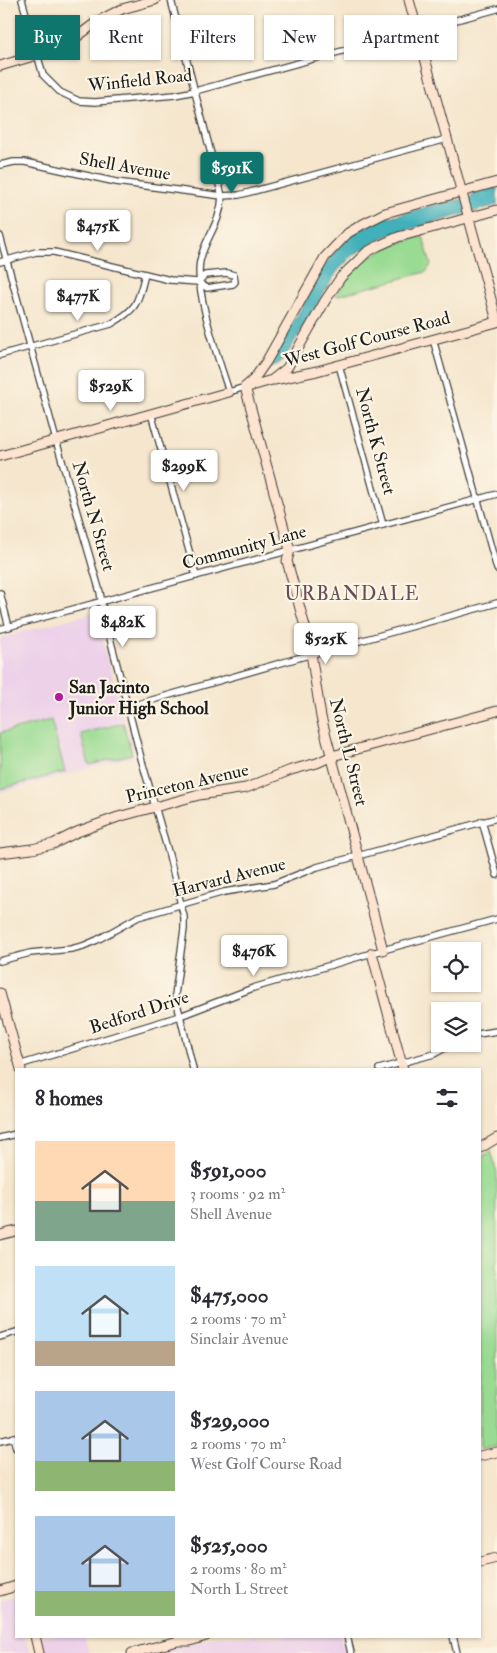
<!DOCTYPE html>
<meta charset="utf-8">
<style>
body{margin:0;font-family:"IM FELL Double Pica",serif;background:#f7f7f7;color:#2b2b33;height:100vh;display:flex;flex-direction:column;font-size:19px;white-space:nowrap}
*{box-sizing:border-box;margin:0}
p{font-size:16px;color:#7c7c81}
.icon{flex:none;width:28px;height:28px;fill:none;stroke:currentColor;stroke-width:2;stroke-linecap:round;stroke-linejoin:round}
.map{position:relative;flex:1;overflow:hidden}
.side{position:absolute;left:15px;top:1068px;width:466px;height:570px;display:flex;flex-direction:column;background:#fff;border-radius:0px;box-shadow:0 1px 4px #0004}
.side>*{flex:none}
.top-card{position:absolute;left:15px;top:15px;width:468px;height:45px;display:flex;gap:10px}
.buttons{position:absolute;left:431px;top:942px;display:grid;gap:10px}
.buttons a{display:grid;place-items:center;width:50px;height:50px;border-radius:0px;background:#fff;box-shadow:0 1px 4px #0004;font-size:25px}
.price{position:absolute;translate:-50% -42px;padding:0 11px;border-radius:5px;background:#fff;color:#222;font-size:16px;line-height:32px;filter:drop-shadow(0 1px 2px #0008)}
.price::after{content:'';position:absolute;left:50%;top:30px;width:15px;height:11px;margin-left:-8px;background:inherit;clip-path:polygon(0 0,100% 0,50% 100%)}
.price.current{background:#0f766e;color:#fff}
ul{padding:0;list-style:none}
li{display:flex;align-items:center;gap:15px;height:125px;padding:0 20px}
li span{display:grid;place-items:center;flex:none;width:140px;height:100px;border-radius:0px;color:#555}
li>.icon{margin-inline-start:auto}
span .icon{width:60px;height:60px;fill:#fffc;stroke-width:1}
li b{font-size:21px}
h2{display:flex;justify-content:space-between;align-items:center;height:60px;padding:0 20px;font-size:21px}
.pill{padding:0 18px;border-radius:0px;background:#fff;box-shadow:0 1px 4px #0004;font-size:18px;line-height:45px}
.pill.current{background:#0f766e;color:#fff}
.map>svg:first-child{display:block}
.built{fill:#edd1e9}
.green{fill:#99db92;stroke:#5a7c57}
.water{fill:#40b0ba;stroke:#2e666b}
.lines{fill:none;stroke-linecap:round;stroke-linejoin:round}
.street-casing{stroke:#3d3a37;stroke-width:8}
.secondary-casing{stroke:#3d3a37;stroke-width:11}
.street{stroke:#fff;stroke-width:5.5}
.secondary{stroke:#fde4d0;stroke-width:9}
.poi-dot{fill:#b5179e;stroke:#fcf5e5;stroke-width:2}
.labels{text-anchor:middle;stroke-width:4.5;stroke-linejoin:round;paint-order:stroke}
.street-label{font-size:18px;fill:#1c1c1c;stroke:#fcf5e5}
.poi-label{font-size:18px;font-weight:bold;fill:#1c1c1c;stroke:#fcf5e5;text-anchor:start}
.neighbourhood-label{font-size:19px;letter-spacing:1px;fill:#684e58;stroke:#fcf5e5}
</style>
<div class="map">
<svg width="497" height="1653" viewBox="0 0 497 1653">
<rect width="100%" height="100%" fill="#fcf5e5"/>
<filter id="ink" filterUnits="userSpaceOnUse"><feTurbulence type="fractalNoise" baseFrequency=".02" numOctaves="2"/><feDisplacementMap in="SourceGraphic" scale="10" xChannelSelector="R" yChannelSelector="G"/><feConvolveMatrix kernelMatrix="1 2 1 2 8 2 1 2 1" color-interpolation-filters="sRGB"/></filter>
<filter id="wash" filterUnits="userSpaceOnUse"><feTurbulence type="fractalNoise" baseFrequency=".0096" numOctaves="4" result="noise"/><feDisplacementMap in="SourceGraphic" scale="20" xChannelSelector="R" yChannelSelector="G"/><feGaussianBlur stdDeviation="1.12" result="paint"/><feColorMatrix in="noise" values="0 0 0 0 0 0 0 0 0 0 0 0 0 0 0 0 0 1.4 0 .05"/><feComposite in="paint" operator="in"/></filter>
<g filter="url(#wash)">
<rect width="100%" height="100%" fill="#f5e6cd"/>
<g class="built">
<polygon points="95,612 134,756 0,793 0,638"/>
<polygon points="14,1596 16,1605 16,1636 25,1636 30,1653 0,1653 0,1600"/>
<polygon points="40,1636 84,1636 89,1653 45,1653"/>
<polygon points="217,1636 340,1636 345,1653 156,1653"/>
</g>
<g class="green">
<path d="M423,236L431,265L426,272L336,296C358,258 381,247 423,236Z"/>
<polygon points="51,720 65,772 0,789 0,733"/>
<polygon points="123,723 132,754 89,765 81,734"/>
<polygon points="491,1151 497,1172 497,1394 495,1395 497,1402 497,1446 480,1450 480,1158"/>
</g>
<path class="water" d="M497,187V205L386,236L353,255L337,272L322,296L283,361L271,368L268,365L315,284C326,255 352,230 382,219C394,215 406,213 419,209C436,204 453,200 471,198L472,194Z"/>
</g>
<g filter="url(#ink)">
<g class="lines">
<defs>
<g id="street">
<polyline points="22,0 43,75 60,92 79,101 95,102 175,95 195,91 497,9"/>
<path d="M171,0L222,196C221,224 205,237 200,261C194,291 219,360 229,392L245,387"/>
<polyline points="0,165 14,162 25,162 116,182 222,196 239,195 447,139"/>
<polyline points="0,236 56,440 100,592 103,611 141,758 169,855 184,917 184,929 175,995 193,1069"/>
<polyline points="0,262 36,252 54,252 170,280 198,282"/>
<polygon points="227,273 234,275 235,282 233,284 207,288 198,282 205,275"/>
<polyline points="433,339 497,569"/>
<path d="M0,355L111,324C138,309 138,302 145,274"/>
<polyline points="339,365 383,525"/>
<polyline points="151,413 196,576"/>
<polyline points="0,593 9,627"/>
<polyline points="0,629 497,494"/>
<polyline points="128,707 298,658 497,603"/>
<polyline points="482,821 497,875"/>
<polyline points="0,961 30,953 71,949 83,946 97,940 138,917 224,892 274,884 317,867 497,818"/>
<polyline points="472,1035 497,1031"/>
<polyline points="19,1065 180,1016 253,988 372,953 497,919"/>
<polyline points="379,1069 434,1054 452,1044"/>
<polyline points="0,1138 16,1134"/>
<polyline points="0,1337 16,1332"/>
<polyline points="13,1437 16,1448"/>
<polyline points="0,1441 16,1437"/>
<polyline points="347,1636 351,1653"/>
<polyline points="453,1636 457,1653"/>
</g>
<g id="secondary">
<polyline points="409,0 497,321"/>
<polyline points="0,66 37,55 70,42 98,21 122,9 155,0"/>
<polyline points="274,380 317,371 497,322"/>
<polyline points="245,387 290,550 287,561 309,641 321,717 383,950"/>
<polyline points="245,387 254,379 266,362 325,257 348,233 363,224 385,213 497,182"/>
<polyline points="248,387 272,380 287,368 325,301 341,277 367,252 378,246 398,237 497,210"/>
<polyline points="0,456 229,392"/>
<polyline points="0,853 32,849 53,844 77,832 118,817 199,795 246,788 291,770 317,763 332,756 497,711"/>
<polyline points="372,953 403,1069"/>
<polyline points="0,993 21,1069"/>
<polyline points="480,1148 497,1138"/>
<polyline points="0,1235 16,1231"/>
<polyline points="480,1456 497,1452"/>
<polyline points="480,1562 497,1558"/>
<polyline points="0,1591 16,1586"/>
<polyline points="35,1636 39,1653"/>
<polyline points="132,1653 178,1641 190,1641 206,1636"/>
</g>
</defs>
<use href="#street" class="street-casing"/>
<use href="#secondary" class="secondary-casing"/>
<use href="#street" class="street"/>
<use href="#secondary" class="secondary"/>
</g>
</g>
<circle class="poi-dot" cx="59" cy="697" r="5"/>
<g class="labels">
<g class="street-label">
<text transform="translate(140 80) rotate(-6)" y="6">Winfield Road</text>
<text transform="translate(125 166) rotate(10)" y="6">Shell Avenue</text>
<text transform="translate(367 339) rotate(-15)" y="6">West Golf Course Road</text>
<text transform="translate(376 441) rotate(75)" y="6">North K Street</text>
<text transform="translate(94 516) rotate(74)" y="6">North N Street</text>
<text transform="translate(244 547) rotate(-15)" y="6">Community Lane</text>
<text transform="translate(349 752) rotate(76)" y="6">North L Street</text>
<text transform="translate(187 783) rotate(-13)" y="6">Princeton Avenue</text>
<text transform="translate(229 877) rotate(-14)" y="6">Harvard Avenue</text>
<text transform="translate(139 1012) rotate(-18)" y="6">Bedford Drive</text>
</g>
<g class="poi-label">
<text x="69" y="693">San Jacinto<tspan x="69" dy="21">Junior High School</tspan></text>
</g>
<g class="neighbourhood-label">
<text x="352" y="600">URBANDALE</text>
</g>
</g>
</svg>
<div class="buttons">
<a><svg class="icon" aria-label="locate" viewBox="0 0 24 24"><circle cx="12" cy="12" r="6"/><path d="M12 2v4M12 18v4M2 12h4M18 12h4"/></svg></a>
<a><svg class="icon" aria-label="layers" viewBox="0 0 24 24"><path d="M12 4l9 5-9 5-9-5zM3 14l9 5 9-5"/></svg></a>
</div>
<b class="price current" style="left:232px;top:194px">$591K</b>
<b class="price" style="left:98px;top:252px">$475K</b>
<b class="price" style="left:78px;top:322px">$477K</b>
<b class="price" style="left:111px;top:412px">$529K</b>
<b class="price" style="left:184px;top:492px">$299K</b>
<b class="price" style="left:123px;top:648px">$482K</b>
<b class="price" style="left:326px;top:665px">$525K</b>
<b class="price" style="left:254px;top:977px">$476K</b>
<div class="top-card">
<a class="pill current">Buy</a>
<a class="pill">Rent</a>
<a class="pill">Filters</a>
<a class="pill">New</a>
<a class="pill">Apartment</a>
</div>
<section class="side">
<h2>8 homes<svg class="icon" aria-label="filters" viewBox="0 0 24 24"><path d="M4 7h16M4 17h16"/><circle cx="9" cy="7" r="2"/><circle cx="15" cy="17" r="2"/></svg></h2>
<ul>
<li><span style="background:linear-gradient(#ffd9b3 60%,#7fa58c 0)"><svg class="icon" aria-label="home" viewBox="0 0 24 24"><path d="M3 11l9-7 9 7M6 9v11h12V9"/></svg></span><div><b>$591,000</b><p>3 rooms · 92 m²</p><p>Shell Avenue</p></div></li>
<li><span style="background:linear-gradient(#bfe0f5 75%,#b9a48a 0)"><svg class="icon" aria-label="home" viewBox="0 0 24 24"><path d="M3 11l9-7 9 7M6 9v11h12V9"/></svg></span><div><b>$475,000</b><p>2 rooms · 70 m²</p><p>Sinclair Avenue</p></div></li>
<li><span style="background:linear-gradient(#a9c7e8 70%,#8fb573 0)"><svg class="icon" aria-label="home" viewBox="0 0 24 24"><path d="M3 11l9-7 9 7M6 9v11h12V9"/></svg></span><div><b>$529,000</b><p>2 rooms · 70 m²</p><p>West Golf Course Road</p></div></li>
<li><span style="background:linear-gradient(#a9c7e8 75%,#8fb573 0)"><svg class="icon" aria-label="home" viewBox="0 0 24 24"><path d="M3 11l9-7 9 7M6 9v11h12V9"/></svg></span><div><b>$525,000</b><p>2 rooms · 80 m²</p><p>North L Street</p></div></li>
</ul>
</section>
</div>
